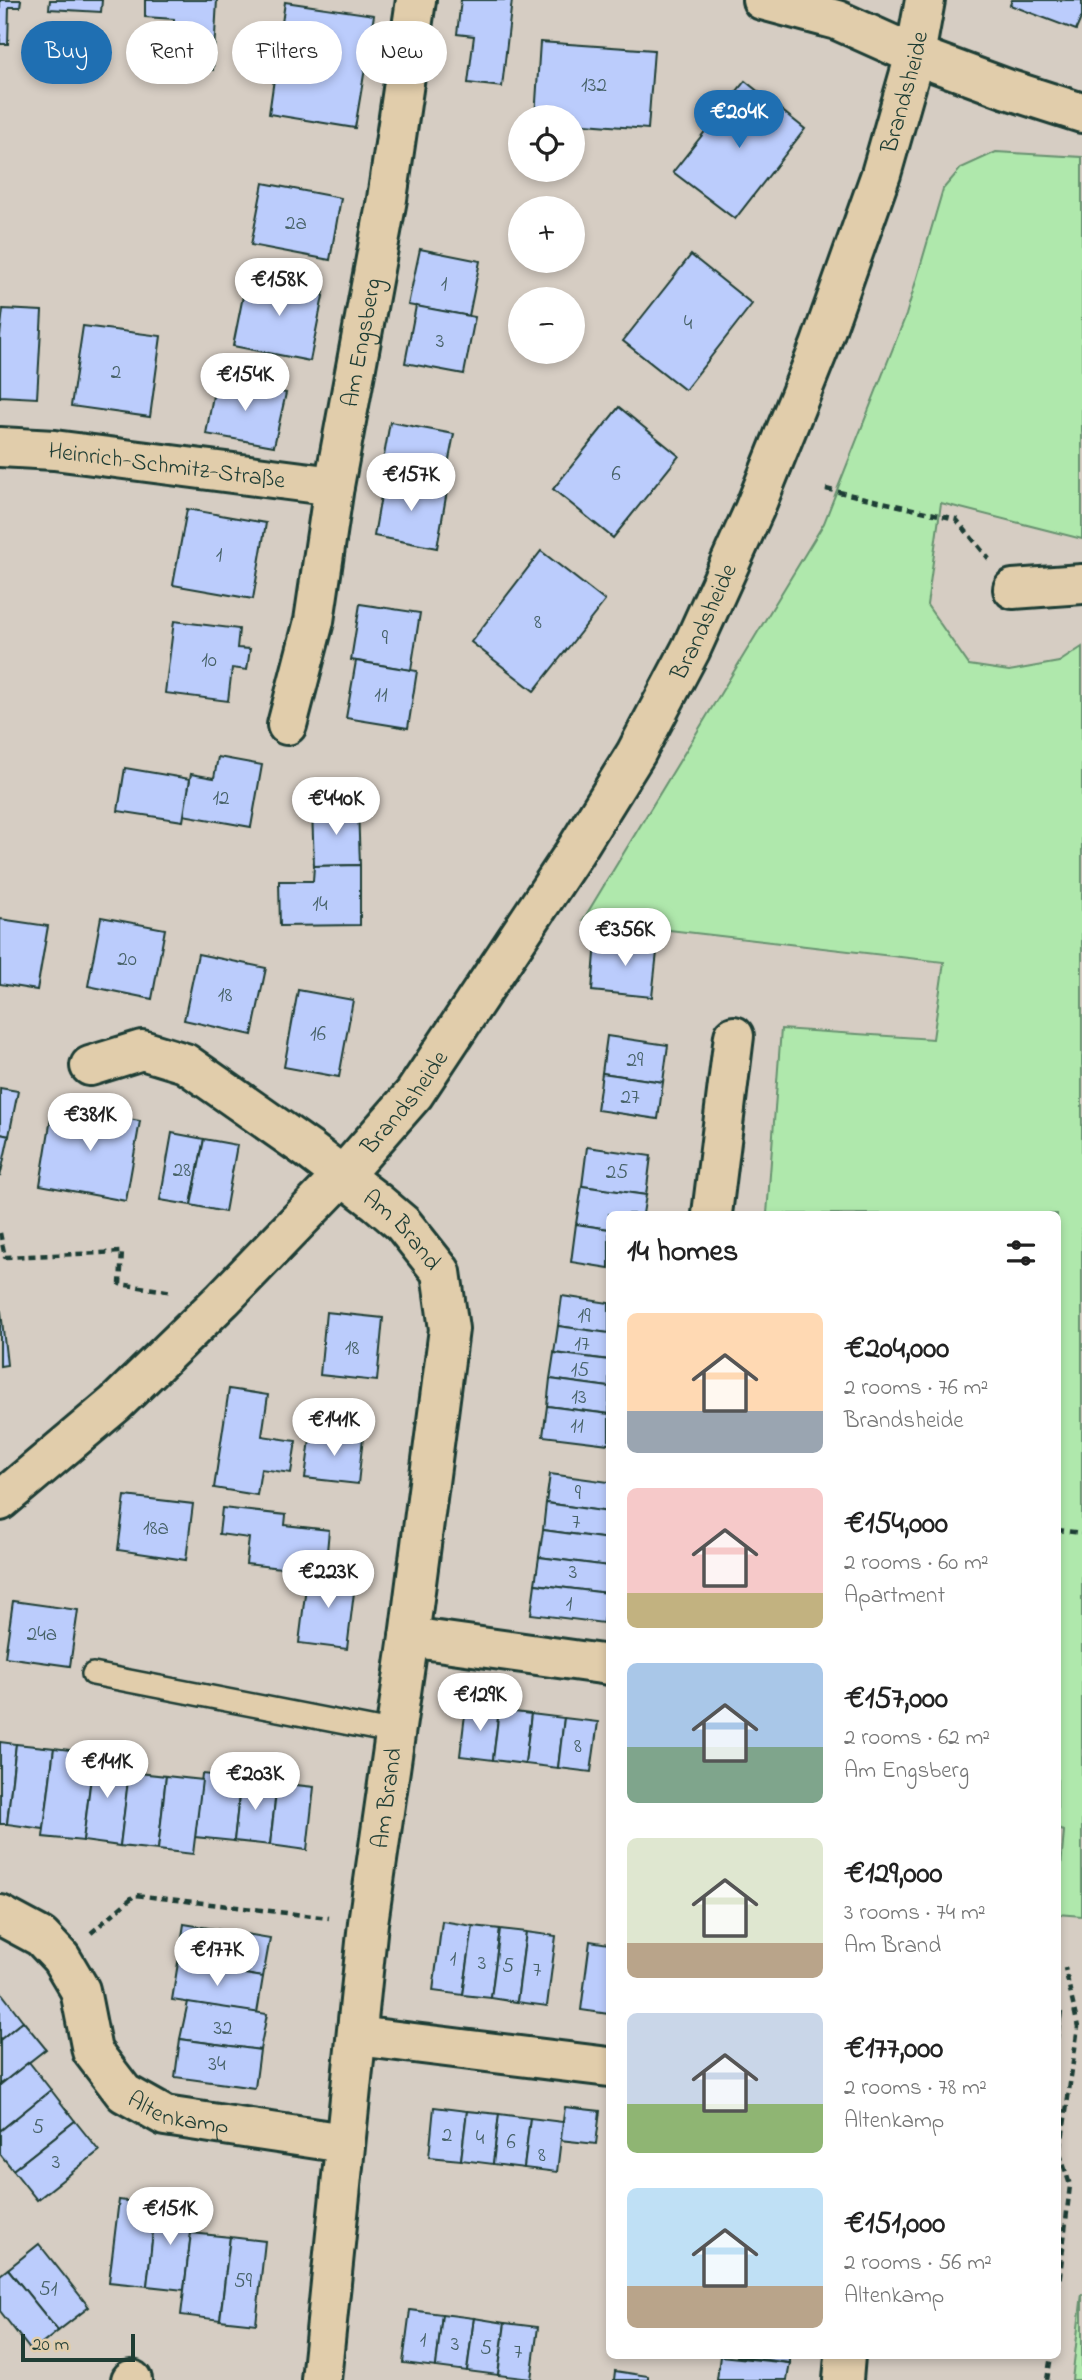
<!DOCTYPE html>
<meta charset="utf-8">
<style>
body{margin:0;font-family:"Indie Flower",sans-serif;background:#f2f2f2;color:#222;height:100vh;display:flex;flex-direction:column;font-size:26px;white-space:nowrap}
*{box-sizing:border-box;margin:0}
p{font-size:23px;color:#767676}
.icon{flex:none;width:38px;height:38px;fill:none;stroke:currentColor;stroke-width:2;stroke-linecap:round;stroke-linejoin:round}
.map{position:relative;flex:1;overflow:hidden}
.panel{position:absolute;left:606px;top:1211px;width:455px;height:1148px;display:flex;flex-direction:column;background:#fff;border-radius:10px;box-shadow:0 4px 10px #0003}
.panel>*{flex:none}
.hud{position:absolute;left:21px;top:21px;width:480px;height:63px;display:flex;gap:14px}
.tools{position:absolute;left:508px;top:105px;display:grid;gap:14px}
.tools a{display:grid;place-items:center;width:77px;height:77px;border-radius:50%;background:#fff;box-shadow:0 4px 10px #0003;font-size:35px}
.scale{position:absolute;left:21px;bottom:18px;width:114px;box-sizing:border-box;padding-left:7px;border:4px solid #1f3d34;border-top:0;font-size:19px;line-height:24px;white-space:nowrap;color:#1f3d34;-webkit-text-stroke:5px #e1cdab;paint-order:stroke}
.price{position:absolute;translate:-50% -60px;padding:0 16px;border-radius:24px;background:#fff;color:#222;font-size:23px;line-height:46px;filter:drop-shadow(0 2px 4px #0008)}
.price::after{content:'';position:absolute;left:50%;top:42px;width:21px;height:16px;margin-left:-10px;background:inherit;clip-path:polygon(0 0,100% 0,50% 100%)}
.price.selected{background:#1f6fb2;color:#fff}
ul{padding:0;list-style:none}
li{display:flex;align-items:center;gap:21px;height:175px;padding:0 21px}
li span{display:grid;place-items:center;flex:none;width:196px;height:140px;border-radius:10px;color:#555}
li>.icon{margin-inline-start:auto}
span .icon{width:84px;height:84px;fill:#fffc;stroke-width:1}
li b{font-size:30px}
h2{display:flex;justify-content:space-between;align-items:center;height:84px;padding:0 21px;font-size:30px}
.tag{padding:0 24px;border-radius:32px;background:#fff;box-shadow:0 4px 10px #0003;font-size:24px;line-height:63px}
.tag.selected{background:#1f6fb2;color:#fff}
.map>svg:first-child{display:block}
.green{fill:#afe8ac;stroke:#679270;stroke-width:2}
.building{fill:#bbccfc;stroke:#1f3d34;stroke-width:2}
.lines{fill:none;stroke-linecap:round;stroke-linejoin:round}
.service-casing{stroke:#1f3d34;stroke-width:26}
.minor-casing{stroke:#1f3d34;stroke-width:44}
.secondary-casing{stroke:#1f3d34;stroke-width:44}
.path{stroke:#1f3d34;stroke-width:4.5;stroke-dasharray:7 5;stroke-linecap:butt}
.service{stroke:#e1cdab;stroke-width:21}
.minor{stroke:#e1cdab;stroke-width:38}
.secondary{stroke:#e1cdab;stroke-width:38}
.labels{text-anchor:middle;stroke-width:5;stroke-linejoin:round;paint-order:stroke}
.number-label{font-size:21px;fill:#466166}
.street-label{font-size:24px;fill:#1f3d34;stroke:#e1cdab}
</style>
<div class="map">
<svg width="1082" height="2380" viewBox="0 0 1082 2380">
<rect width="100%" height="100%" fill="#d6cdc3"/>
<filter id="ink" filterUnits="userSpaceOnUse"><feTurbulence type="fractalNoise" baseFrequency=".0143" numOctaves="2"/><feDisplacementMap in="SourceGraphic" scale="14" xChannelSelector="R" yChannelSelector="G"/><feConvolveMatrix kernelMatrix="1 2 1 2 8 2 1 2 1" color-interpolation-filters="sRGB"/></filter>
<g filter="url(#ink)">
<g class="green">
<polygon points="996,152 1082,157 1082,539 941,503 927,605 969,665 1009,671 1059,662 1082,647 1082,1916 1057,1914 1064,1831 1057,1829 1057,1214 767,1214 781,1029 933,1039 944,962 583,920 824,523 906,315 943,189 961,168"/>
<polygon points="1082,2293 1082,2380 1072,2380"/>
</g>
<g class="building">
<polygon points="0,0 21,0 20,7 9,7 8,44 0,44"/>
<polygon points="50,0 102,0 101,12 49,9"/>
<polygon points="145,0 217,0 213,70 172,68 174,19 145,17"/>
<polygon points="461,0 512,0 502,87 468,83 474,36 457,34"/>
<polygon points="1012,0 1082,0 1082,16 1076,30 1010,5"/>
<polygon points="285,2 374,15 355,128 269,114"/>
<polygon points="540,42 654,50 648,129 572,123 572,117 535,117"/>
<polygon points="745,81 805,129 735,219 673,172"/>
<polygon points="263,183 341,198 330,260 251,245"/>
<polygon points="420,249 480,261 469,316 408,305"/>
<polygon points="691,255 752,304 685,390 623,341"/>
<polygon points="247,276 324,291 310,361 233,346"/>
<polygon points="416,306 475,317 464,374 405,363"/>
<polygon points="3,309 42,311 37,398 0,396 0,399 0,336"/>
<polygon points="83,326 161,336 150,417 71,406"/>
<polygon points="216,379 286,393 274,446 206,434"/>
<polygon points="619,407 679,456 613,538 553,489"/>
<polygon points="390,422 454,434 443,490 380,478"/>
<polygon points="384,479 447,491 437,548 374,536"/>
<polygon points="187,509 266,523 253,599 173,585"/>
<polygon points="541,551 605,601 534,691 471,642"/>
<polygon points="360,604 420,613 411,670 351,660"/>
<polygon points="174,621 239,629 237,648 250,649 247,670 232,668 228,701 165,693"/>
<polygon points="356,661 417,671 408,728 346,718"/>
<polygon points="218,757 262,765 251,827 183,815 191,774 214,778"/>
<polygon points="125,768 190,779 183,821 118,811"/>
<polygon points="358,808 360,865 314,866 312,810"/>
<polygon points="360,865 360,925 280,926 279,881 313,881 314,866"/>
<polygon points="101,917 165,929 152,999 88,986"/>
<polygon points="0,919 48,926 37,990 0,984"/>
<polygon points="596,941 658,943 652,997 592,991"/>
<polygon points="198,954 266,968 252,1035 184,1020"/>
<polygon points="298,990 353,1000 339,1077 284,1067"/>
<polygon points="607,1036 668,1045 663,1082 602,1073"/>
<polygon points="602,1073 663,1082 658,1119 597,1110"/>
<polygon points="0,1088 18,1091 9,1136 0,1134"/>
<polygon points="53,1106 140,1121 126,1201 40,1185"/>
<polygon points="172,1133 204,1139 191,1205 160,1200"/>
<polygon points="0,1134 9,1136 0,1177"/>
<polygon points="204,1139 237,1145 225,1212 191,1205"/>
<polygon points="587,1147 651,1156 646,1195 582,1186"/>
<polygon points="582,1186 646,1195 643,1214 609,1214 609,1229 576,1224"/>
<polygon points="576,1224 609,1229 609,1268 571,1262"/>
<polygon points="562,1296 609,1303 609,1333 558,1326"/>
<polygon points="1,1311 7,1365 0,1366 0,1311"/>
<polygon points="326,1312 383,1318 377,1381 320,1375"/>
<polygon points="558,1326 609,1333 609,1360 554,1353"/>
<polygon points="554,1353 609,1360 609,1387 550,1379"/>
<polygon points="550,1379 609,1387 609,1414 547,1406"/>
<polygon points="229,1389 268,1395 262,1436 296,1441 291,1473 261,1469 257,1495 214,1488"/>
<polygon points="547,1406 609,1414 609,1444 543,1436"/>
<polygon points="311,1431 363,1437 358,1484 305,1478"/>
<polygon points="550,1474 609,1482 609,1512 546,1503"/>
<polygon points="125,1496 193,1504 186,1560 118,1550"/>
<polygon points="546,1503 609,1512 609,1539 543,1530"/>
<polygon points="222,1508 286,1515 285,1525 329,1530 325,1573 246,1564 249,1538 219,1534"/>
<polygon points="543,1530 609,1539 609,1566 539,1557"/>
<polygon points="539,1557 609,1566 607,1593 535,1584"/>
<polygon points="308,1570 356,1576 347,1649 299,1643"/>
<polygon points="535,1584 607,1593 603,1623 531,1614"/>
<polygon points="13,1601 78,1610 70,1666 5,1657"/>
<polygon points="466,1706 499,1710 493,1760 460,1756"/>
<polygon points="499,1710 531,1714 525,1764 493,1760"/>
<polygon points="531,1714 564,1718 558,1768 525,1764"/>
<polygon points="564,1718 598,1722 591,1772 558,1768"/>
<polygon points="0,1742 16,1744 7,1824 0,1824"/>
<polygon points="16,1744 54,1748 44,1829 7,1824"/>
<polygon points="54,1748 94,1753 83,1841 43,1837"/>
<polygon points="94,1753 131,1758 120,1846 83,1841"/>
<polygon points="129,1772 166,1776 158,1850 120,1846"/>
<polygon points="202,1774 241,1778 234,1841 195,1837"/>
<polygon points="166,1776 202,1780 193,1854 158,1850"/>
<polygon points="241,1778 277,1783 270,1845 234,1841"/>
<polygon points="277,1783 314,1787 307,1850 270,1845"/>
<polygon points="442,1921 473,1926 463,1995 433,1991"/>
<polygon points="184,1924 270,1938 263,1977 178,1963"/>
<polygon points="473,1926 500,1929 491,1998 463,1995"/>
<polygon points="500,1929 526,1932 517,2002 491,1998"/>
<polygon points="526,1932 556,1936 547,2006 517,2002"/>
<polygon points="590,1941 609,1944 609,2014 581,2010"/>
<polygon points="178,1963 263,1977 257,2013 172,2000"/>
<polygon points="0,1991 23,2021 0,2040"/>
<polygon points="188,2002 267,2014 260,2050 180,2039"/>
<polygon points="1057,2012 1062,2013 1057,2046"/>
<polygon points="23,2021 46,2049 0,2085 0,2040"/>
<polygon points="180,2039 260,2050 255,2088 175,2077"/>
<polygon points="29,2062 51,2090 0,2131 0,2085"/>
<polygon points="51,2090 75,2121 13,2170 0,2154 0,2131"/>
<polygon points="434,2107 467,2111 461,2160 429,2157"/>
<polygon points="565,2107 600,2111 596,2144 560,2140"/>
<polygon points="467,2111 499,2114 493,2164 461,2160"/>
<polygon points="499,2114 530,2118 524,2168 493,2164"/>
<polygon points="530,2118 563,2122 557,2172 524,2168"/>
<polygon points="75,2121 99,2151 37,2200 13,2170"/>
<polygon points="119,2200 156,2205 147,2286 109,2282"/>
<polygon points="156,2205 194,2209 184,2290 147,2286"/>
<polygon points="191,2233 230,2237 220,2320 181,2315"/>
<polygon points="230,2237 265,2241 256,2324 220,2320"/>
<polygon points="39,2244 89,2307 58,2331 8,2269"/>
<polygon points="8,2269 58,2331 32,2352 0,2311 0,2275"/>
<polygon points="410,2310 442,2314 436,2367 403,2363"/>
<polygon points="442,2314 474,2318 467,2371 436,2367"/>
<polygon points="474,2318 505,2323 498,2375 467,2371"/>
<polygon points="505,2323 538,2327 531,2379 498,2375"/>
<polygon points="720,2356 790,2363 787,2380 717,2380"/>
<polygon points="736,2356 790,2356 790,2363"/>
<polygon points="615,2371 648,2376 648,2380 614,2380"/>
</g>
<g class="lines">
<defs>
<polyline id="service" points="93,1674 396,1733"/>
<g id="minor">
<polyline points="762,0 837,20 915,55 1007,89 1082,113"/>
<path id="s1" d="M0,447L54,450L334,486"/>
<polyline points="1013,589 1082,584"/>
<path id="s2" d="M287,725L314,621L334,486L387,199L416,0"/>
<path id="s3" d="M90,1066L142,1050L185,1063L309,1150L377,1202L403,1224L441,1272L449,1329L409,1637L368,1923L321,2380"/>
<polyline points="712,1214 734,1036"/>
<polyline points="409,1637 609,1665"/>
<path id="s4" d="M0,1915L41,1937L61,1958L80,1990L92,2051L124,2093L165,2116L344,2143"/>
<polyline points="357,2036 609,2067"/>
<polyline points="131,2380 132,2380"/>
<polyline points="843,2380 845,2356"/>
</g>
<g id="secondary">
<path id="s5" d="M0,1501L115,1404L223,1299L343,1175L414,1094L574,853L636,753L691,649L754,510L820,346L881,174L915,55L925,0"/>
</g>
</defs>
<use href="#service" class="service-casing"/>
<use href="#minor" class="minor-casing"/>
<use href="#secondary" class="secondary-casing"/>
<g class="path">
<polyline points="826,489 956,519 989,559"/>
<polyline points="0,1233 5,1257 122,1252 120,1284 173,1292"/>
<polyline points="1057,1530 1082,1533"/>
<polyline points="91,1933 135,1895 329,1918"/>
<polyline points="1057,2302 1070,2185 1060,2154 1078,2027 1065,1968"/>
<polyline points="1047,2380 1051,2356"/>
</g>
<use href="#service" class="service"/>
<use href="#minor" class="minor"/>
<use href="#secondary" class="secondary"/>
</g>
</g>
<g class="labels">
<g class="number-label">
<text x="594" y="91">132</text>
<text x="296" y="229">2a</text>
<text x="444" y="290">1</text>
<text x="688" y="329">4</text>
<text x="440" y="347">3</text>
<text x="116" y="378">2</text>
<text x="616" y="480">6</text>
<text x="219" y="561">1</text>
<text x="538" y="628">8</text>
<text x="385" y="644">9</text>
<text x="209" y="666">10</text>
<text x="381" y="701">11</text>
<text x="221" y="804">12</text>
<text x="320" y="910">14</text>
<text x="127" y="965">20</text>
<text x="225" y="1001">18</text>
<text x="318" y="1040">16</text>
<text x="635" y="1066">29</text>
<text x="630" y="1103">27</text>
<text x="182" y="1176">28</text>
<text x="617" y="1178">25</text>
<text x="584" y="1322">19</text>
<text x="582" y="1350">17</text>
<text x="352" y="1354">18</text>
<text x="580" y="1376">15</text>
<text x="579" y="1403">13</text>
<text x="577" y="1432">11</text>
<text x="578" y="1499">9</text>
<text x="576" y="1528">7</text>
<text x="156" y="1534">18a</text>
<text x="573" y="1578">3</text>
<text x="569" y="1610">1</text>
<text x="42" y="1640">24a</text>
<text x="578" y="1752">8</text>
<text x="453" y="1965">1</text>
<text x="482" y="1969">3</text>
<text x="508" y="1972">5</text>
<text x="537" y="1976">7</text>
<text x="223" y="2034">32</text>
<text x="217" y="2070">34</text>
<text x="38" y="2133">5</text>
<text x="447" y="2141">2</text>
<text x="480" y="2144">4</text>
<text x="511" y="2148">6</text>
<text x="542" y="2161">8</text>
<text x="56" y="2168">3</text>
<text x="243" y="2287">59</text>
<text x="48" y="2295">51</text>
<text x="423" y="2346">1</text>
<text x="455" y="2350">3</text>
<text x="486" y="2354">5</text>
<text x="518" y="2358">7</text>
</g>
<g class="street-label">
<text dy="8" stroke="none"><textPath href="#s5" startOffset="1703">Brandsheide</textPath></text>
<text dy="8" stroke="none"><textPath href="#s2" startOffset="390">Am Engsberg</textPath></text>
<text dy="8" stroke="none"><textPath href="#s1" startOffset="168">Heinrich-Schmitz-Straße</textPath></text>
<text dy="8" stroke="none"><textPath href="#s5" startOffset="1136">Brandsheide</textPath></text>
<text dy="8" stroke="none"><textPath href="#s5" startOffset="569">Brandsheide</textPath></text>
<text dy="8" stroke="none"><textPath href="#s3" startOffset="374">Am Brand</textPath></text>
<text transform="translate(386 1798) rotate(-82)" y="8">Am Brand</text>
<text dy="8" stroke="none"><textPath href="#s4" startOffset="287">Altenkamp</textPath></text>
</g>
</g>
</svg>
<div class="tools">
<a><svg class="icon" aria-label="locate" viewBox="0 0 24 24"><circle cx="12" cy="12" r="6"/><path d="M12 2v4M12 18v4M2 12h4M18 12h4"/></svg></a>
<a>+</a>
<a>−</a>
</div>
<div class="scale">20 m</div>
<b class="price selected" style="left:739px;top:150px">€204K</b>
<b class="price" style="left:279px;top:318px">€158K</b>
<b class="price" style="left:245px;top:413px">€154K</b>
<b class="price" style="left:411px;top:513px">€157K</b>
<b class="price" style="left:336px;top:837px">€440K</b>
<b class="price" style="left:625px;top:968px">€356K</b>
<b class="price" style="left:90px;top:1153px">€381K</b>
<b class="price" style="left:334px;top:1458px">€141K</b>
<b class="price" style="left:328px;top:1610px">€223K</b>
<b class="price" style="left:480px;top:1733px">€129K</b>
<b class="price" style="left:107px;top:1800px">€141K</b>
<b class="price" style="left:255px;top:1812px">€203K</b>
<b class="price" style="left:217px;top:1988px">€177K</b>
<b class="price" style="left:170px;top:2247px">€151K</b>
<div class="hud">
<a class="tag selected">Buy</a>
<a class="tag">Rent</a>
<a class="tag">Filters</a>
<a class="tag">New</a>
</div>
<section class="panel">
<h2>14 homes<svg class="icon" aria-label="filters" viewBox="0 0 24 24"><path d="M4 7h16M4 17h16"/><circle cx="9" cy="7" r="2"/><circle cx="15" cy="17" r="2"/></svg></h2>
<ul>
<li><span style="background:linear-gradient(#ffd9b3 70%,#9aa5b1 0)"><svg class="icon" aria-label="home" viewBox="0 0 24 24"><path d="M3 11l9-7 9 7M6 9v11h12V9"/></svg></span><div><b>€204,000</b><p>2 rooms · 76 m²</p><p>Brandsheide</p></div></li>
<li><span style="background:linear-gradient(#f6c9c9 75%,#c2b280 0)"><svg class="icon" aria-label="home" viewBox="0 0 24 24"><path d="M3 11l9-7 9 7M6 9v11h12V9"/></svg></span><div><b>€154,000</b><p>2 rooms · 60 m²</p><p>Apartment</p></div></li>
<li><span style="background:linear-gradient(#a9c7e8 60%,#7fa58c 0)"><svg class="icon" aria-label="home" viewBox="0 0 24 24"><path d="M3 11l9-7 9 7M6 9v11h12V9"/></svg></span><div><b>€157,000</b><p>2 rooms · 62 m²</p><p>Am Engsberg</p></div></li>
<li><span style="background:linear-gradient(#dfe7d0 75%,#b9a48a 0)"><svg class="icon" aria-label="home" viewBox="0 0 24 24"><path d="M3 11l9-7 9 7M6 9v11h12V9"/></svg></span><div><b>€129,000</b><p>3 rooms · 74 m²</p><p>Am Brand</p></div></li>
<li><span style="background:linear-gradient(#c9d6e8 65%,#8fb573 0)"><svg class="icon" aria-label="home" viewBox="0 0 24 24"><path d="M3 11l9-7 9 7M6 9v11h12V9"/></svg></span><div><b>€177,000</b><p>2 rooms · 78 m²</p><p>Altenkamp</p></div></li>
<li><span style="background:linear-gradient(#bfe0f5 70%,#b9a48a 0)"><svg class="icon" aria-label="home" viewBox="0 0 24 24"><path d="M3 11l9-7 9 7M6 9v11h12V9"/></svg></span><div><b>€151,000</b><p>2 rooms · 56 m²</p><p>Altenkamp</p></div></li>
</ul>
</section>
</div>
